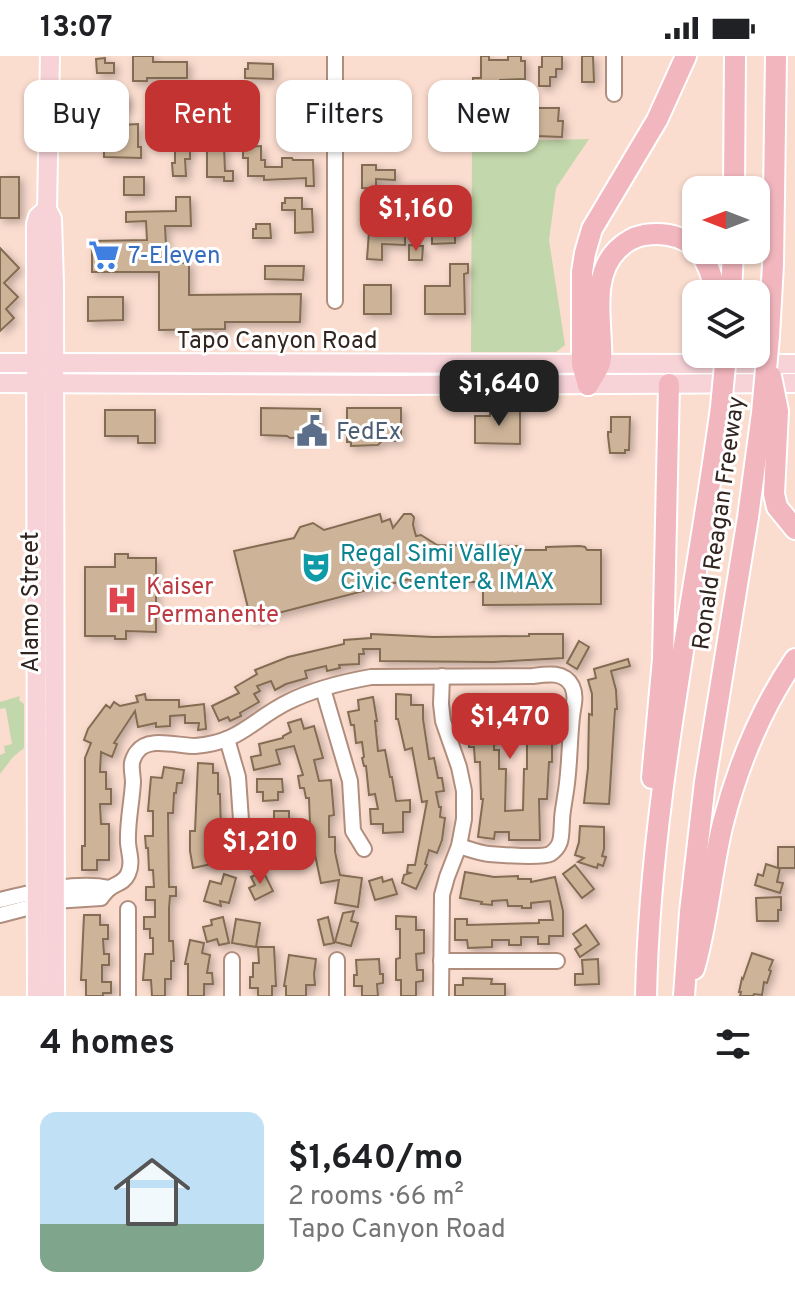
<!DOCTYPE html>
<meta charset="utf-8">
<style>
body{margin:0;font-family:Overpass,sans-serif;background:#f6f6f6;color:#202124;height:100vh;display:flex;flex-direction:column;font-size:30px;white-space:nowrap}
*{box-sizing:border-box;margin:0}
p{font-size:26px;color:#757577}
.icon{flex:none;width:44px;height:44px;fill:none;stroke:currentColor;stroke-width:2;stroke-linecap:round;stroke-linejoin:round}
.map{position:relative;height:940px;overflow:hidden}
.panel{display:flex;flex-direction:column;background:#fff;flex:1}
.panel>*{flex:none}
.hud{position:absolute;left:24px;top:24px;width:748px;height:72px;display:flex;gap:16px}
.needle{width:52px;rotate:270deg}
.controls{position:absolute;left:682px;top:120px;display:grid;gap:16px}
.controls a{display:grid;place-items:center;width:88px;height:88px;border-radius:16px;background:#fff;box-shadow:0 2px 6px #0004;font-size:40px}
.price{position:absolute;translate:-50% -68px;padding:0 18px;border-radius:16px;background:#c23331;color:#fff;font-size:26px;line-height:52px;filter:drop-shadow(0 2px 4px #0008)}
.price::after{content:'';position:absolute;left:50%;top:48px;width:24px;height:18px;margin-left:-12px;background:inherit;clip-path:polygon(0 0,100% 0,50% 100%)}
.price.selected{background:#222;color:#fff}
ul{padding:0;list-style:none}
li{display:flex;align-items:center;gap:24px;height:200px;padding:0 40px}
li span{display:grid;place-items:center;flex:none;width:224px;height:160px;border-radius:16px;color:#555}
li>.icon{margin-inline-start:auto}
span .icon{width:96px;height:96px;fill:#fffc;stroke-width:1}
li b{font-size:34px}
h2{display:flex;justify-content:space-between;align-items:center;height:96px;padding:0 40px;font-size:34px}
.tag{padding:0 28px;border-radius:16px;background:#fff;box-shadow:0 2px 6px #0004;font-size:28px;line-height:72px}
.tag.selected{background:#c23331;color:#fff}
.status{display:flex;justify-content:space-between;align-items:center;height:56px;padding:0 40px;background:#fff;direction:ltr}
.status svg{height:22px;fill:currentColor}
.map>svg:first-child{display:block}
.green{fill:#c2d7ab}
.building{fill:#cdb498;stroke:#836c52;stroke-width:2;fill-rule:evenodd;filter:url(#shadow)}
.lines{fill:none;stroke-linecap:round;stroke-linejoin:round}
.minor-casing{stroke:#b08d7d;stroke-width:18}
.major-casing{stroke:#fff;stroke-width:22}
.highway-casing{stroke:#fff;stroke-width:24}
.minor{stroke:#fff;stroke-width:14}
.major{stroke:#f7d3d8;stroke-width:18}
.highway{stroke:#f2b6be;stroke-width:20}
.highway-bridge-casing{stroke:#fff;stroke-width:24;stroke-linecap:butt}
.highway-bridge{stroke:#f2b6be;stroke-width:20}
.labels{text-anchor:middle;stroke-width:6;stroke-linejoin:round;paint-order:stroke}
.shop-label{font-size:24px;fill:#366cbe;stroke:#fff;text-anchor:start}
.street-label{font-size:24px;fill:#32241e;stroke:#fff}
.service-label{font-size:24px;fill:#4e5e75;stroke:#fff;text-anchor:start}
.culture-label{font-size:24px;fill:#0d838f;stroke:#fff;text-anchor:start}
.health-label{font-size:24px;fill:#be3a42;stroke:#fff;text-anchor:start}
</style>
<div class="status"><b>13:07</b><svg viewBox="0 0 49 12"><path d="M0 12V9h3v3zM5 12V6h3v6zM10 12V3h3v9zM15 12V0h3v12zM26 1h20v11H26zM47 4h2v5h-2z"/></svg></div>
<div class="map">
<svg width="795" height="940" viewBox="0 0 795 940">
<defs>
<filter id="shadow"><feDropShadow dx="3.5" dy="3.5" stdDeviation="4" flood-color="#0004"/></filter>
</defs>
<rect width="100%" height="100%" fill="#fbddcf"/>
<g class="green">
<polygon points="589,83 556,132 549,184 565,289 556,296 471,296 472,86"/>
<polygon points="20,640 19,644 24,648 24,692 13,701 0,718 0,699 5,697 4,690 12,688 6,654 5,652 0,653 0,646"/>
</g>
<g class="building">
<polygon points="133,0 153,0 153,6 187,6 187,22 147,22 147,25 133,25"/>
<polygon points="481,0 489,0 489,4 508,4 508,0 521,0 521,5 525,5 525,23 500,24 500,30 484,30 484,33 473,34 473,22 481,22"/>
<polygon points="542,0 562,0 562,13 556,13 556,21 550,21 550,30 539,30 539,11 542,11"/>
<polygon points="582,0 593,0 594,26 582,26"/>
<polygon points="105,2 105,7 114,7 114,17 97,17 96,3"/>
<polygon points="248,7 273,8 273,23 245,22 245,13 248,13"/>
<polygon points="85,33 111,34 111,39 128,40 128,53 120,53 120,69 138,68 138,91 141,91 141,102 104,101 104,90 108,90 107,53 93,52 93,44 85,44"/>
<polygon points="194,35 223,36 223,74 194,74 194,51 169,51 169,41 174,41 174,36"/>
<polygon points="298,48 316,48 316,67 311,67 312,74 298,74"/>
<polygon points="356,50 365,50 365,58 373,58 373,80 364,80 364,73 356,73"/>
<polygon points="537,52 559,52 558,65 563,65 562,81 536,80"/>
<rect x="474" y="69" width="26" height="15"/>
<polygon points="207,90 224,90 225,115 233,115 233,125 224,125 224,121 207,121"/>
<polygon points="261,90 261,104 265,104 265,111 282,111 282,102 292,102 293,104 313,104 314,130 306,130 306,122 264,124 264,120 248,120 248,102 243,102 243,91"/>
<polygon points="175,92 190,92 190,103 185,103 186,120 173,120 172,107 175,107"/>
<polygon points="362,109 376,109 376,114 395,114 395,124 376,123 376,133 362,132"/>
<rect x="0" y="121" width="19" height="41"/>
<rect x="124" y="121" width="20" height="18"/>
<polygon points="176,141 190,141 191,170 165,170 167,207 189,207 189,239 301,238 300,266 225,266 225,273 159,274 159,216 92,216 92,185 147,184 146,165 126,166 126,156 176,155"/>
<polygon points="461,141 462,156 455,156 455,187 432,188 432,176 446,175 446,154 431,154 431,142"/>
<polygon points="285,142 302,142 302,153 312,153 313,176 295,177 295,154 282,154 282,147 285,147"/>
<polygon points="370,161 386,161 386,178 405,179 405,189 382,188 382,204 367,203"/>
<polygon points="256,168 270,168 271,182 253,182 253,173 256,173"/>
<polygon points="409,189 423,190 422,204 409,204"/>
<polygon points="0,192 19,212 4,227 18,241 6,253 14,262 0,275"/>
<polygon points="450,208 468,208 468,217 464,218 465,258 425,258 425,230 450,230"/>
<polygon points="265,210 304,210 303,224 265,223"/>
<rect x="364" y="229" width="27" height="29"/>
<polygon points="88,241 123,241 123,264 88,265"/>
<polygon points="261,352 320,353 319,381 290,382 287,380 261,379"/>
<polygon points="347,352 401,352 401,385 382,385 378,389 351,390 351,386 347,386"/>
<polygon points="105,354 155,354 155,387 138,387 138,380 105,380"/>
<polygon points="490,354 520,354 520,388 475,387 475,360 490,360"/>
<polygon points="611,361 630,361 629,394 625,394 625,397 610,397 608,380 608,376 611,376"/>
<polygon points="380,458 382,466 390,463 393,472 404,458 411,458 414,461 413,469 416,480 421,479 437,489 520,490 520,494 546,494 546,491 580,490 585,491 587,494 601,494 601,548 483,549 483,526 411,526 410,523 251,564 234,495 294,482 300,471 313,467 324,474"/>
<polygon points="115,498 128,498 128,502 156,502 156,576 126,575 126,583 115,583 115,580 85,580 85,511 115,511"/>
<polygon points="371,578 433,581 529,580 529,578 563,578 563,602 493,606 380,605 380,593 363,593 364,598 359,598 359,608 339,609 340,612 327,615 326,610 305,615 307,622 286,628 275,634 271,625 257,630 260,635 254,638 259,646 240,657 241,660 230,665 228,661 219,665 212,650 239,637 235,631 257,618 255,614 288,601 344,588 344,584 371,582"/>
<polygon points="579,585 589,591 577,613 567,607"/>
<polygon points="628,603 630,610 611,615 616,634 617,653 615,653 609,748 584,747 588,712 589,658 592,659 592,638 588,624 596,622 594,613"/>
<polygon points="145,638 146,644 179,644 179,651 204,648 206,673 198,674 199,667 185,667 185,659 170,660 170,670 156,671 156,667 138,671 135,655 114,687 117,688 112,701 101,696 100,716 106,716 106,733 111,733 111,748 100,748 101,768 109,768 109,804 97,804 97,814 82,814 82,790 85,790 85,702 91,687 84,684 88,673 106,649 110,652 114,646 120,650 138,646 136,640"/>
<polygon points="396,638 411,639 411,649 423,649 423,663 429,703 434,702 438,722 442,722 444,735 436,736 439,751 441,751 440,761 445,762 442,784 437,797 429,794 425,808 427,809 416,833 402,827 404,819 410,817 407,816 408,809 415,809 427,745 422,746 412,692 405,694 398,663 396,663"/>
<polygon points="373,641 377,665 375,665 378,695 385,694 390,721 392,721 396,745 410,744 410,756 403,756 403,776 383,777 383,768 371,768 370,753 378,753 375,738 369,739 366,710 364,710 362,702 364,701 362,686 356,687 354,669 351,669 348,656 359,654 358,644"/>
<path d="M474,641L555,643L554,666H542V681H552V706H549L547,743H539L540,784H509V776H495L494,783L478,781L483,743H481L480,706H475L474,691H469V673H464V666H460L459,642ZM497,665L527,666V713H524L523,754L505,755L506,713H499V694H494L495,666Z"/>
<polygon points="301,663 304,673 314,670 323,702 314,704 319,725 331,724 334,759 329,760 329,781 335,781 335,796 340,819 362,822 358,851 335,847 339,824 321,827 314,794 311,794 309,742 306,742 304,732 300,732 298,720 303,719 294,690 276,694 280,708 254,714 251,701 261,699 259,688 283,682 283,680 291,676 288,667"/>
<polygon points="198,707 213,708 213,717 218,717 218,738 220,738 221,777 211,777 211,795 214,795 216,807 193,812 190,795 190,775 195,775"/>
<polygon points="164,711 184,714 182,727 177,727 176,737 174,737 173,757 168,757 169,831 176,831 176,840 170,840 169,852 169,885 173,885 174,905 171,905 171,923 165,923 165,940 152,940 151,924 143,924 145,898 153,898 153,882 150,882 150,873 144,873 144,861 155,861 155,844 146,844 146,831 154,831 153,814 149,814 148,792 146,792 145,780 153,780 153,755 148,755 151,721 162,722"/>
<polygon points="257,723 282,723 283,736 278,736 278,744 263,745 263,736 257,736"/>
<polygon points="274,755 289,755 289,788 294,788 295,800 268,801 268,779 263,779 263,766 274,766"/>
<polygon points="580,770 604,771 604,793 602,800 606,801 603,810 598,808 597,812 578,806 584,802 575,799 579,786"/>
<polygon points="778,791 795,791 795,812 778,812 780,812 777,826 783,827 780,837 755,829 758,818 763,820 766,808 778,812"/>
<polygon points="575,809 594,833 582,842 563,818"/>
<polygon points="263,815 273,835 255,844 249,832 255,829 251,821"/>
<polygon points="465,816 494,821 518,820 518,823 531,823 531,826 555,821 563,855 563,880 549,880 549,888 538,888 538,881 521,881 521,889 509,889 509,884 492,884 492,891 468,892 467,884 455,884 455,863 467,863 467,869 539,867 539,864 553,864 550,845 531,847 531,852 522,852 522,850 508,850 507,844 492,845 492,849 481,848 482,846 460,842"/>
<polygon points="224,818 236,822 229,847 220,845 221,850 204,845 210,825 221,828"/>
<polygon points="382,821 383,826 392,823 397,838 375,844 369,825"/>
<polygon points="781,841 781,854 778,854 778,865 757,865 756,842"/>
<polygon points="354,855 351,865 358,867 351,890 335,886 343,857"/>
<polygon points="84,859 100,859 100,869 108,869 108,883 103,883 104,898 109,898 109,909 102,909 102,926 111,926 111,937 103,937 103,940 86,940 86,924 81,924"/>
<polygon points="396,860 416,861 416,874 424,874 424,897 416,898 417,914 423,914 423,925 416,926 416,940 401,940 401,924 396,924 396,903 400,902 400,873 396,873"/>
<polygon points="223,861 229,887 219,889 217,883 207,886 203,871 212,869 211,864"/>
<polygon points="328,861 334,887 324,889 318,864"/>
<polygon points="236,863 260,867 256,891 232,887"/>
<polygon points="586,869 599,888 580,901 575,893 581,889 573,878"/>
<polygon points="190,884 204,887 202,897 210,899 207,917 212,917 213,928 204,928 204,940 188,940 188,908 185,908"/>
<polygon points="258,891 274,891 276,930 272,930 272,940 258,940 258,932 250,932 250,921 253,921 253,907 259,907"/>
<polygon points="752,897 773,904 769,914 771,915 767,927 764,926 762,939 754,938 753,940 740,940 741,936 739,936 742,922 743,923"/>
<polygon points="289,899 316,903 314,918 315,929 306,929 306,940 286,940 286,930 284,930"/>
<polygon points="379,903 380,918 383,918 383,927 377,928 378,940 362,940 362,930 354,930 354,919 357,919 356,904"/>
<polygon points="598,903 599,928 575,929 575,918 583,918 582,904"/>
<polygon points="463,922 492,923 491,928 505,928 505,940 455,940 455,929 463,929"/>
</g>
<g class="lines">
<defs>
<g id="minor">
<polyline points="335,0 335,245"/>
<polyline points="614,0 614,38"/>
<polyline points="323,633 350,725 353,775 364,793"/>
<polyline points="227,683 238,721 243,793"/>
<path d="M0,844C33,836 75,825 110,832"/>
<path d="M0,859L54,845L101,842C104,838 106,835 110,832C117,827 124,827 128,818C133,807 129,798 128,787C127,767 132,746 133,726C133,720 131,713 132,707C132,705 135,698 137,696C148,680 177,690 195,690C240,687 253,663 288,646C314,633 343,626 371,621L533,620C547,618 564,615 572,630C577,641 573,650 572,661C569,688 570,714 565,741C564,749 562,757 562,765C561,779 563,790 550,798C542,802 500,799 489,798C479,797 469,793 459,790"/>
<polyline points="232,904 232,940"/>
<polyline points="441,905 557,905"/>
<polyline points="128,940 128,853"/>
<polyline points="337,940 337,904"/>
<polyline points="441,940 442,839 447,821 459,790 464,763 464,735 459,711 443,665 441,648 442,620"/>
</g>
<g id="major">
<polyline points="50,0 47,153 52,163 54,227 55,940"/>
<polyline points="0,307 795,308"/>
<polyline points="0,327 397,329 795,327"/>
<polyline points="37,940 36,168 38,161 47,153"/>
</g>
<g id="highway">
<polyline points="734,134 735,0"/>
<path d="M699,194C708,209 713,220 715,238"/>
<polyline points="731,238 733,194"/>
<polyline points="769,280 773,208 776,0"/>
<polyline points="588,329 582,308 582,216 585,197 592,173 657,64 686,0"/>
<path d="M588,329C592,322 598,314 600,307C602,302 601,294 601,289C600,257 593,218 617,194C625,186 633,181 644,179C663,176 681,179 696,192"/>
<polyline points="778,355 774,438 777,451 795,473"/>
<polyline points="652,722 663,603 669,328"/>
<path d="M694,913C708,866 711,815 723,767C738,709 761,653 795,603"/>
<path d="M646,940C650,742 695,546 721,351"/>
<polyline points="684,940 690,856 705,726 748,461 762,357"/>
</g>
</defs>
<use href="#minor" class="minor-casing"/>
<use href="#major" class="major-casing"/>
<use href="#highway" class="highway-casing"/>
<use href="#minor" class="minor"/>
<use href="#major" class="major"/>
<use href="#highway" class="highway"/>
<defs>
<g id="highway-bridge">
<polyline points="771,320 778,355"/>
<polyline points="721,351 726,298"/>
<polyline points="762,357 769,280"/>
</g>
</defs>
<use href="#highway-bridge" class="highway-bridge-casing"/>
<use href="#highway-bridge" class="highway-bridge"/>
</g>
<defs>
<symbol id="supermarket-bare" viewBox="-9 -9 18 18"><path d="M-6-5.5h2.5l.6 2H6L4.5 2H-2.5L-4.4-4H-6ZM-1.5 3.2a1.3 1.3 0 1 0 .1 0ZM3 3.2a1.3 1.3 0 1 0 .1 0Z" fill="#3f7fe0" stroke="#fff" stroke-width="2.5" paint-order="stroke"/></symbol>
<symbol id="civic-bare" viewBox="-9 -9 18 18"><path d="M-.6-6.5H3V-4.5H.6V-3L4-1V1h2V6H-6V1h2V-1L-.6-3ZM-1.2 2.5V6h2.4V2.5Z" fill="#5c6f8a" stroke="#fff" stroke-width="2.5" paint-order="stroke"/></symbol>
<symbol id="theatre-bare" viewBox="-9 -9 18 18"><path d="M-5-5.5Q0-4 5-5.5V0Q5 5 0 6Q-5 5-5 0ZM-3.3-2.5H-1v1.5H-3.3ZM1-2.5H3.3v1.5H1ZM-2.8 1Q0 5.5 2.8 1Z" fill="#0f9aa8" stroke="#fff" stroke-width="2.5" paint-order="stroke"/></symbol>
<symbol id="hospital-bare" viewBox="-9 -9 18 18"><path d="M-5-5h3v3.5h4V-5h3V5h-3V1.5h-4V5h-3Z" fill="#e0444e" stroke="#fff" stroke-width="2.5" paint-order="stroke"/></symbol>
</defs>
<g fill-rule="evenodd">
<use href="#supermarket-bare" x="82" y="177" width="44" height="44"/>
<use href="#civic-bare" x="290" y="353" width="44" height="44"/>
<use href="#theatre-bare" x="294" y="489" width="44" height="44"/>
<use href="#hospital-bare" x="100" y="522" width="44" height="44"/>
</g>
<g class="labels">
<g class="shop-label">
<text x="128" y="207">7-Eleven</text>
</g>
<g class="street-label">
<text x="277" y="292">Tapo Canyon Road</text>
<text transform="translate(718 467) rotate(-82)" y="8">Ronald Reagan Freeway</text>
<text transform="translate(30 546) rotate(-90)" y="8">Alamo Street</text>
</g>
<g class="service-label">
<text x="336" y="383">FedEx</text>
</g>
<g class="culture-label">
<text x="340" y="505">Regal Simi Valley<tspan x="340" dy="28">Civic Center &amp; IMAX</tspan></text>
</g>
<g class="health-label">
<text x="146" y="538">Kaiser<tspan x="146" dy="28">Permanente</tspan></text>
</g>
</g>
</svg>
<div class="controls">
<a><svg class="needle" viewBox="-14 -14 28 28"><path d="M0-13l5 13h-10z" fill="#e53935"/><path d="M0 13l5-13h-10z" fill="#757577"/></svg></a>
<a><svg class="icon" aria-label="layers" viewBox="0 0 24 24"><path d="M12 4l9 5-9 5-9-5zM3 14l9 5 9-5"/></svg></a>
</div>
<b class="price" style="left:416px;top:197px">$1,160</b>
<b class="price selected" style="left:499px;top:372px">$1,640</b>
<b class="price" style="left:510px;top:705px">$1,470</b>
<b class="price" style="left:260px;top:830px">$1,210</b>
<div class="hud">
<a class="tag">Buy</a>
<a class="tag selected">Rent</a>
<a class="tag">Filters</a>
<a class="tag">New</a>
</div>
</div>
<section class="panel">
<h2>4 homes<svg class="icon" aria-label="filters" viewBox="0 0 24 24"><path d="M4 7h16M4 17h16"/><circle cx="9" cy="7" r="2"/><circle cx="15" cy="17" r="2"/></svg></h2>
<ul>
<li><span style="background:linear-gradient(#bfe0f5 70%,#7fa58c 0)"><svg class="icon" aria-label="home" viewBox="0 0 24 24"><path d="M3 11l9-7 9 7M6 9v11h12V9"/></svg></span><div><b>$1,640/mo</b><p>2 rooms · 66 m²</p><p>Tapo Canyon Road</p></div></li>
</ul>
</section>
